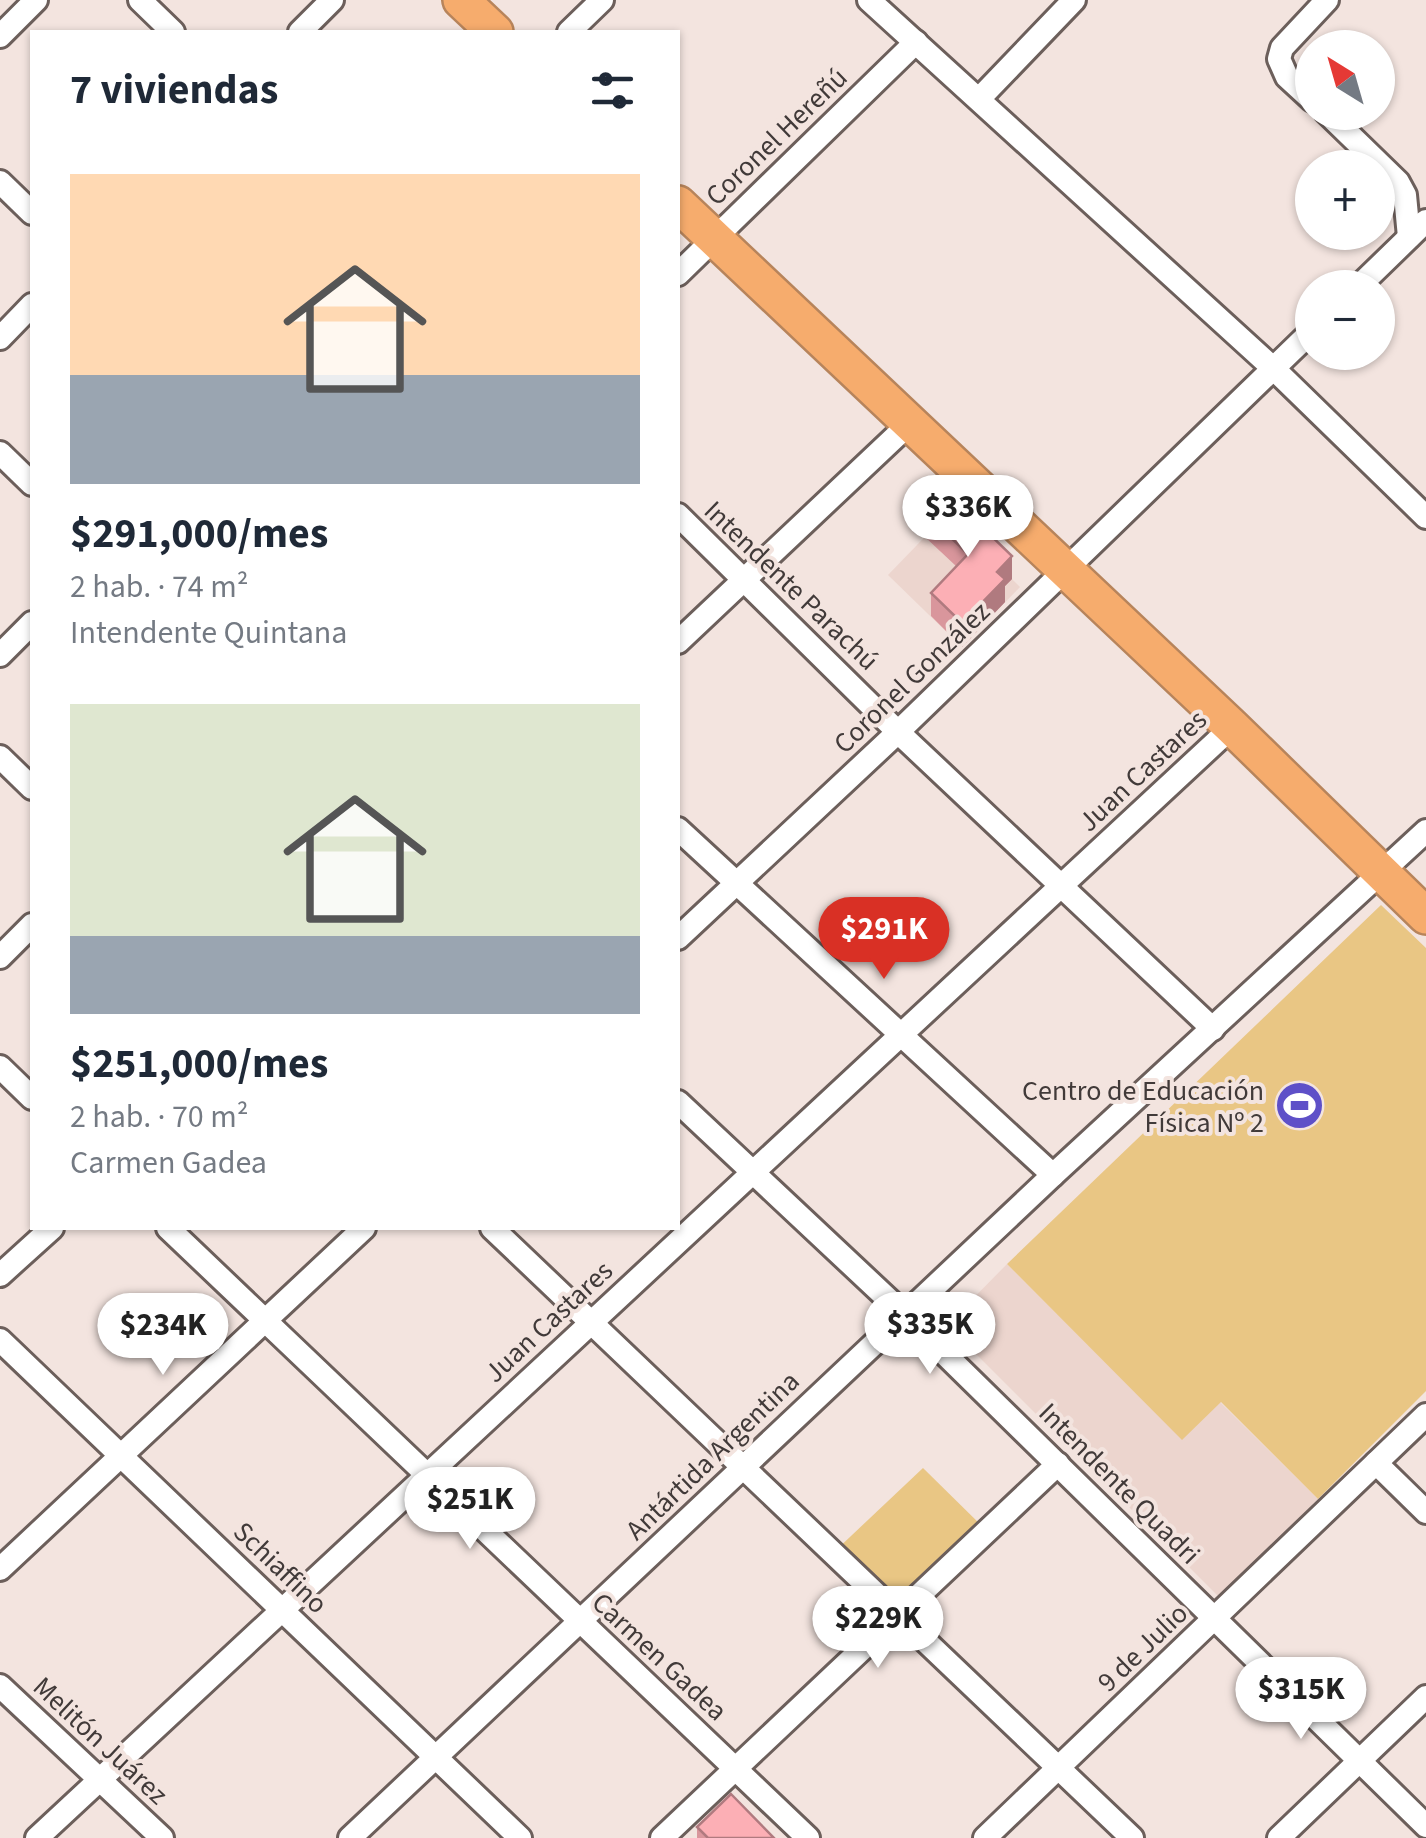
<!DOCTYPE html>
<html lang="es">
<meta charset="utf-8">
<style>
body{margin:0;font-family:"Source Sans 3",sans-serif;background:#f6f6f7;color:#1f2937;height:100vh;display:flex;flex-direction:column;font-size:38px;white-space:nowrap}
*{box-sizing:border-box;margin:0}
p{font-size:32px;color:#747a83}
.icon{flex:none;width:55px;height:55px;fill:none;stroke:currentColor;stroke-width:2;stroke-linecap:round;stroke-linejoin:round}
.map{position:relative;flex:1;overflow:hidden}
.sheet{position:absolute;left:30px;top:30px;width:650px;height:1200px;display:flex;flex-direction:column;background:#fff;border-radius:0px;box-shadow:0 2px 8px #0004}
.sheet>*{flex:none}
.needle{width:65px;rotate:323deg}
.buttons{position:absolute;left:1295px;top:30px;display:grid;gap:20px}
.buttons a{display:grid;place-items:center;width:100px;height:100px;border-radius:50%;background:#fff;box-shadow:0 2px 8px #0004;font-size:50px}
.price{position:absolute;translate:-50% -85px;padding:0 22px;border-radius:35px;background:#fff;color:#222;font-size:32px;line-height:65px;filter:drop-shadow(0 2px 5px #0008)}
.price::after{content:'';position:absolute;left:50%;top:60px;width:30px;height:22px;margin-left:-15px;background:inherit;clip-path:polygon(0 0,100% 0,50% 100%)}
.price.on{background:#d93025;color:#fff}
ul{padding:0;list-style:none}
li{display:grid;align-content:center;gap:20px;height:530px;padding:0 40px}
li span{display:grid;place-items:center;height:310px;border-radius:0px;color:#555}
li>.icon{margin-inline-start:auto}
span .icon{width:180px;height:180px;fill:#fffc;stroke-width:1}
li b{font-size:42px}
h2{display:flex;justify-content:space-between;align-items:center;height:120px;padding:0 40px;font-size:42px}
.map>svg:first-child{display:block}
.built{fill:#ecd5ce}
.pitch{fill:#e9c684}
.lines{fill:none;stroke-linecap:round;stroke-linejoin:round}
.minor-casing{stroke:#6c5f5b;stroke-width:28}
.highway-casing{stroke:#b7845b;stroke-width:40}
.minor{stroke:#fff;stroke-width:22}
.highway{stroke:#f6ac6d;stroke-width:35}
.wall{fill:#d9969c}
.shaded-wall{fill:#b07a7f}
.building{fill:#fcafb5;stroke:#b07a7f;stroke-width:2.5}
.labels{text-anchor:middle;stroke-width:8;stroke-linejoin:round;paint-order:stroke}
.street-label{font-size:28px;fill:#413a39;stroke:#f3e4df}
.poi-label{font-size:28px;fill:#413a39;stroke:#f3e4df;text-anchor:end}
</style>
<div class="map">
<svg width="1426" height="1838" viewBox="0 0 1426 1838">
<rect width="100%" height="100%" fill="#f3e4df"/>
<g class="built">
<polygon points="946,515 1020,587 962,647 888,575"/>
<polygon points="1007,1264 1182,1439 1220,1402 1318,1499 1219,1597 947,1325"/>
</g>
<g class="pitch">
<polygon points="1381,905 1426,948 1426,1391 1318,1499 1221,1402 1182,1440 1007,1264"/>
<polygon points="923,1468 987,1531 898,1615 833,1553"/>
</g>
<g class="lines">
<defs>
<g id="minor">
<polyline points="140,0 173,32"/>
<polyline points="869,0 1274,369 1426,517"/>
<polyline points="300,32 332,0"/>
<polyline points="569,32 602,0"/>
<polyline points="0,36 36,0"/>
<polyline points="979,99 1074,0"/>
<polyline points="1312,100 1287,77 1279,59 1282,48 1327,0"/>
<polyline points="1326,112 1398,182 1405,195 1409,237"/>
<polyline points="0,182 32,213"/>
<polyline points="678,274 916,42"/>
<polyline points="1357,288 1426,221"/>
<polyline points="0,338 32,305"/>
<polyline points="0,453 32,484"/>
<polyline points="678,515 898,732 1213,1029"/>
<polyline points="678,642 910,423"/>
<polyline points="0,655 32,623"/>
<polyline points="0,757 32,788"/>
<polyline points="678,829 1053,1175"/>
<polyline points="678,938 898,732 1312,331"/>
<polyline points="0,957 32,925"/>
<polyline points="0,1067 32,1098"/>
<polyline points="678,1102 905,1315 1426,1826"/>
<polyline points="168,1228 808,1838"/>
<polyline points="492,1228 1132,1838"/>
<polyline points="0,1275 52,1228"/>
<polyline points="0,1340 520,1838"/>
<polyline points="1376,1463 1426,1512"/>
<polyline points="0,1569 364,1228"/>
<polyline points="0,1686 162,1838"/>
<polyline points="37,1838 1232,727"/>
<polyline points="350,1838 1053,1175 1426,831"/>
<polyline points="662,1838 1058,1464"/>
<polyline points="985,1838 1426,1415"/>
<polyline points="1279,1838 1426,1697"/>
</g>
<g id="highway">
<polyline points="461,0 495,32"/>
<polyline points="678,204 1232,727 1426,916"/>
</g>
</defs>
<use href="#minor" class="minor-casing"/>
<use href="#highway" class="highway-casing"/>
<use href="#minor" class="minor"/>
<use href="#highway" class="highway"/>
</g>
<g class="wall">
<polygon points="925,513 1012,579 1005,586 1005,602 962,647 931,616 931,593 956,566 925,537"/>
<polygon points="697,1827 774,1838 697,1838"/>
</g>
<polygon class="shaded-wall" points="1012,556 1012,579 1005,586 1005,602 962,647 962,623 997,572"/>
<g class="building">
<polygon points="946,492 1012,556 997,572 1005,579 962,623 931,593 968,554 925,513"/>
<polygon points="731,1794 774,1838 708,1838 697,1827"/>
</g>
<defs>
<symbol id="stadium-disc" viewBox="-11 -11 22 22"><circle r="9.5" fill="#5e50c8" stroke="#f3e4df"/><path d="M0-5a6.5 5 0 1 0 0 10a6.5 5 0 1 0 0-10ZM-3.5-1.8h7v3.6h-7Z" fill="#fff"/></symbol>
</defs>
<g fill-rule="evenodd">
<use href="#stadium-disc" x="1272" y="1078" width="55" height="55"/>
</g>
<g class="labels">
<g class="street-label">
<text transform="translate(776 136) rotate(-44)" y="10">Coronel Hereñú</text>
<text transform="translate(792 585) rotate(44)" y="10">Intendente Parachú</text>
<text transform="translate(911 677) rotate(-44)" y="10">Coronel González</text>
<text transform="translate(1142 770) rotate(-43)" y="10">Juan Castares</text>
<text transform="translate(548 1321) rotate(-43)" y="10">Juan Castares</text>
<text transform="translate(712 1455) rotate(-44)" y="10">Antártida Argentina</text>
<text transform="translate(1120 1483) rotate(45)" y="10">Intendente Quadri</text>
<text transform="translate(281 1567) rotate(44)" y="10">Schiaffino</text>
<text transform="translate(1142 1647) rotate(-44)" y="10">9 de Julio</text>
<text transform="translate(660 1656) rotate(43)" y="10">Carmen Gadea</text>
<text transform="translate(101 1740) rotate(43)" y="10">Melitón Juárez</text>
</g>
<g class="poi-label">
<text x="1264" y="1100">Centro de Educación<tspan x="1264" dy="32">Física Nº 2</tspan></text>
</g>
</g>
</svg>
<div class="buttons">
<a><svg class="needle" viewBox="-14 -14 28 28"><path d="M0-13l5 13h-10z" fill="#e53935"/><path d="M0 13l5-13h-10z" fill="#747a83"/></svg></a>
<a>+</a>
<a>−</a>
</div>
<b class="price" style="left:968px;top:560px">$336K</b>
<b class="price on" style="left:884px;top:982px">$291K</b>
<b class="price" style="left:930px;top:1377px">$335K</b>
<b class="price" style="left:163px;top:1378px">$234K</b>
<b class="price" style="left:470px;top:1552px">$251K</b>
<b class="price" style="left:878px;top:1671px">$229K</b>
<b class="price" style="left:1301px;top:1742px">$315K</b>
<section class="sheet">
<h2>7 viviendas<svg class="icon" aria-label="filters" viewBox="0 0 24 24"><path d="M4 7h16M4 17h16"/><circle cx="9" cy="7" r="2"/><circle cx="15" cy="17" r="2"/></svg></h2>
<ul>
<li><span style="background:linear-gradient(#ffd9b3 65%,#9aa5b1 0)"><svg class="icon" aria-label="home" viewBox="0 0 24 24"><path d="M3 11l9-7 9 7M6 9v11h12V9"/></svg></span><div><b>$291,000/mes</b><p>2 hab. · 74 m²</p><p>Intendente Quintana</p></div></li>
<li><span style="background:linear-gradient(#dfe7d0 75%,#9aa5b1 0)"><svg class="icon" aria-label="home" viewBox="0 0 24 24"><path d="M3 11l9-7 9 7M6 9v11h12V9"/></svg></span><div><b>$251,000/mes</b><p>2 hab. · 70 m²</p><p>Carmen Gadea</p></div></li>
</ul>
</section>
</div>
